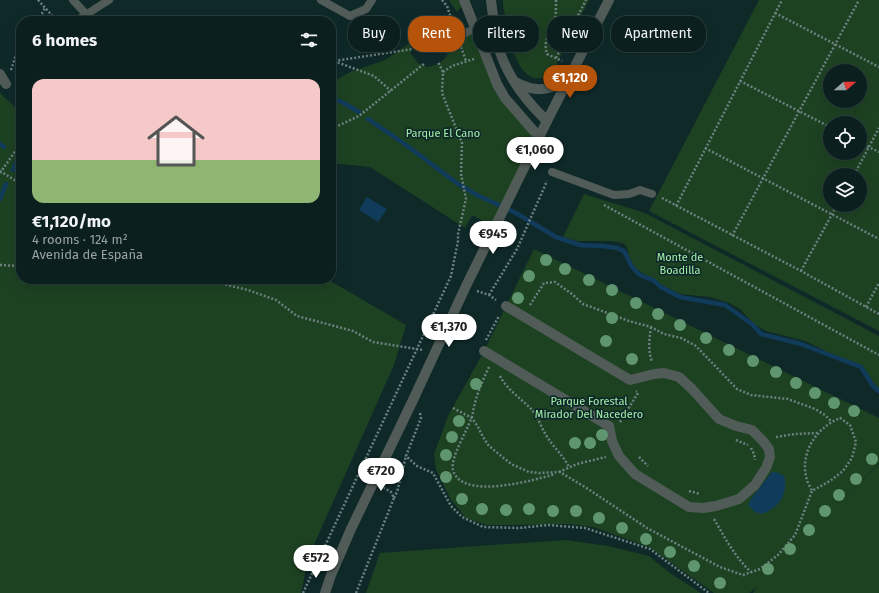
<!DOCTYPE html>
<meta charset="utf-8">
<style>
body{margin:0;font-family:"Fira Sans",sans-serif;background:#142728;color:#f1f3f6;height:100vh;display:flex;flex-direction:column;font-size:15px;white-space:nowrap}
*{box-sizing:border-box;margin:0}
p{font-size:13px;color:#9aa2a4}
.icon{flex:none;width:22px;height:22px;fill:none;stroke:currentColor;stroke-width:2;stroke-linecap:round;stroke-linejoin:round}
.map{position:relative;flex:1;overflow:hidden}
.sheet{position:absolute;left:16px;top:16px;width:320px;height:268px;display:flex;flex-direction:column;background:#0b1f1f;border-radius:16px;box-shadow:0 4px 16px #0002,0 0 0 1px #2b3d3d}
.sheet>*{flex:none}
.top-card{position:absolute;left:348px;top:16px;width:380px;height:36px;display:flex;gap:8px}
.needle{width:26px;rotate:70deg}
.fabs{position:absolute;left:823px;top:64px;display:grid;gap:8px}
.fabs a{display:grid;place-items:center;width:44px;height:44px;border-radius:50%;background:#0b1f1f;box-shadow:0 4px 16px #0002,0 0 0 1px #2b3d3d;font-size:20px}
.price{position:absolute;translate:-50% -34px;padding:0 9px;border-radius:14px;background:#fff;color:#222;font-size:13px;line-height:26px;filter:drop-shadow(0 1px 2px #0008)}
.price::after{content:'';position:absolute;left:50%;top:24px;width:12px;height:9px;margin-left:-6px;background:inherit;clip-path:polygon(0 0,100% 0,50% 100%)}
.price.current{background:#b45309;color:#fff}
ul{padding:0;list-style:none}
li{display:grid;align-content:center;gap:8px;height:212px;padding:0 16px}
li span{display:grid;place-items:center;height:124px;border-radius:12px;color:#555}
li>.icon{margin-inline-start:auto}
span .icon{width:72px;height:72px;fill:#fffc;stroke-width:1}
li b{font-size:17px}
h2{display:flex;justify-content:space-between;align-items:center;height:48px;padding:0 16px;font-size:17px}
.chip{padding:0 14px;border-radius:16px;background:#0b1f1f;box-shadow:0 4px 16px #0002,0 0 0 1px #2b3d3d;font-size:14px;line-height:36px}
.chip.current{background:#b45309;color:#fff}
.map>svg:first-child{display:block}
.green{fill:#1d4222;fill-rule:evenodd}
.water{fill:#113b5b}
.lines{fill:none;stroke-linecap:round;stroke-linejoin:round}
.stream{stroke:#113b5b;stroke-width:4.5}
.path{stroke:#6c8181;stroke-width:2.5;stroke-dasharray:2 2;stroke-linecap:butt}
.service{stroke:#515c58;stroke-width:8}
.pedestrian{stroke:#515c58;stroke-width:10}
.minor{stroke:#515c58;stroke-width:10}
.tertiary{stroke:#515c58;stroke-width:10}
.tree{fill:#60966f}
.labels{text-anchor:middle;stroke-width:3.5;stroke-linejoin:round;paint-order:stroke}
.park-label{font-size:11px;fill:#a3efa9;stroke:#0f2929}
</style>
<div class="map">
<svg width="879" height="593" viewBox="0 0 879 593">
<rect width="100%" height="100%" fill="#0f2929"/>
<g class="green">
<polygon points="449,0 458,0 462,6 457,12"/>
<path d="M503,0H589L551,75C514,94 508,27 503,5Z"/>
<path d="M759,0H879V331L649,211ZM830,71H860V101H830ZM830,123H860V153H830ZM830,175H860V205H830Z"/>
<polygon points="474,32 494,87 535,138 492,226 472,215 465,228 370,167 331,163 331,83 350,72 385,60 410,43 411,54 418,63 427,67 439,64 447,56 449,43"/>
<polygon points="0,93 21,113 21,279 327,279 406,325 394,365 309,556 301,593 0,593"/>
<polygon points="584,194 645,213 879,336 879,388 876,386 862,365 834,355 805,341 766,331 754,324 740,309 729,303 710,297 680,294 664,286 639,271 630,263 627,247 623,243 612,241 577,241 563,237"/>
<polygon points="534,249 879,418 879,463 841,501 879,464 879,593 753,593 757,587 749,593 714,593 649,547 593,527 570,524 516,525 486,525 466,518 451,500 436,469 434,454 448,416 484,351"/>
<polygon points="565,540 608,546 649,556 670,573 701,593 366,593 380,553"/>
</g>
<g class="water">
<polygon points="367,197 387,209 378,222 359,210"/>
<path d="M772,472H776L784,476C789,493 779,508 762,514L755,512L748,505L751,499Z"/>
</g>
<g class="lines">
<g class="stream">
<polyline points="331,98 342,102 359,112"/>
<polyline points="368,119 406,145 458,184 479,196 516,213 556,237 580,245 602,246 617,248 624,251 632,267 640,275 653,280 661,287 680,297 725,305 752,324 761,334 801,344 861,367 873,386 879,391"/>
<polyline points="0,144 4,147"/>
<polyline points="13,170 19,156 21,156"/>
<polyline points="0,199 6,184"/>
</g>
<g class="path">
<polyline points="38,0 57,21"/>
<polyline points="442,0 447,6 454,27"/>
<path d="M556,0C556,7 556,13 555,20C552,34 542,38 547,54L562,61"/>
<polyline points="775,13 879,67"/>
<polyline points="38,21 45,8"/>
<polyline points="461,47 466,61"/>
<polyline points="556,58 586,0"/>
<polyline points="334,61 374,76 391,91"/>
<polyline points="331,63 334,61 413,49"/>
<polyline points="11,70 18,49 21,46"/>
<polyline points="443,72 452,66 474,59"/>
<polyline points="740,81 830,127"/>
<polyline points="16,91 21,95"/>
<polyline points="331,129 359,116 425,63"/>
<polyline points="860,143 879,152"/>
<polyline points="549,146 551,163"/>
<polyline points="705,148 879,239"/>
<polyline points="0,171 21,184"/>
<polyline points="0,173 21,143"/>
<polyline points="854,175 879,128"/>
<polyline points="662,198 801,271 879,314"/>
<polyline points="604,205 879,355"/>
<polyline points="676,206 782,0"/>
<polyline points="732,236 859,0"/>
<polyline points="0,265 21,266"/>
<polyline points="801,271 837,205"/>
<polyline points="202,279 248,290 276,300 297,316 353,331 373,342 423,350"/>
<polyline points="477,291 489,295 496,300"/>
<polyline points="489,295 517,249 547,181"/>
<polyline points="530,305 544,283 555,282 572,294 583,304 629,321 651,327 664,334 681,338 696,346 737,389 751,395 788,399 815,409 825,415 831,421"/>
<polyline points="866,307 879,283"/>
<path d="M651,327C649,340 648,350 652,362"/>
<polyline points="486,340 499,316"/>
<path d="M489,367C483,380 477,393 474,407C473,411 473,415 471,419C467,431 450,458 453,470C461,501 535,480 555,474"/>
<path d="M500,376C507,390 522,399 532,410C538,417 541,427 546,435C553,447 563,455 569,467"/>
<path d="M453,408L472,418L478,427L483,437L489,446L511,464L529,472L539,473L560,472L588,489L647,528L720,567L743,575L760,569L778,555L795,535L812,491L830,481L843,471L852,458L856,442L850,425L840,418C816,428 799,453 807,480C808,484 811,488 812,491"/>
<polyline points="420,413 421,418 406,456 417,466 433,473 451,506 462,517 483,527 519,528 548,525 585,528 650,549 709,593"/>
<polyline points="620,422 638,393 636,391"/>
<polyline points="776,437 795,434 817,433"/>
<polyline points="736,440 748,445"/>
<polyline points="751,448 754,454 755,460"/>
<polyline points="639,457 648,466"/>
<polyline points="559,472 577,464 606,457"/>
<polyline points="689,491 700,494"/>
<polyline points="394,498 397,492 406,456"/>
<path d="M714,519C725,538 735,557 751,572"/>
<polyline points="303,593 451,276 458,241 458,234 466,199 461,174 462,143 442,93 443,72 438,62"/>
<polyline points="356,593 394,498 391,492 384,488"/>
</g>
<g class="service">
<polyline points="73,0 86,14"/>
<polyline points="321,0 350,16 366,9 372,0"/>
<polyline points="76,21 109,0"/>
<polyline points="446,42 476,28"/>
<polyline points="552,172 614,195 629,194 640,190 652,194"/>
</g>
<polyline class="pedestrian" points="484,351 609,426 612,441 619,456 635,474 689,507 703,508 716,506 739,499 755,485 766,468 770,457 769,449 763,441 752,430 736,426 719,419 692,389 679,377 664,373 654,374 630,380 506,306"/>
<g class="minor">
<polyline points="0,74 6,84"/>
<path d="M515,82C537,93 543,90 565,83"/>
<polyline points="547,121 609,0"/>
</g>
<g class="tertiary">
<polyline points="464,0 497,84 505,98 539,137"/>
<path d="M325,593L331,575L351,529L413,400L466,286L547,121C527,102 509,79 500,52C495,35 493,17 491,0"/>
</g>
</g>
<g class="tree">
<circle cx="546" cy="260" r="6"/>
<circle cx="565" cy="269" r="6"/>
<circle cx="529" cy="276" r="6"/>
<circle cx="589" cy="280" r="6"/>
<circle cx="612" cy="290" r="6"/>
<circle cx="518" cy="298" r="6"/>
<circle cx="636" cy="303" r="6"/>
<circle cx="658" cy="314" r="6"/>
<circle cx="612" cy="318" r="6"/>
<circle cx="680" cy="325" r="6"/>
<circle cx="706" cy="338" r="6"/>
<circle cx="606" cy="341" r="6"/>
<circle cx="729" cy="350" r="6"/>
<circle cx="632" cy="359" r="6"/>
<circle cx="753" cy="361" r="6"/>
<circle cx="776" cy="372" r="6"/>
<circle cx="796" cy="383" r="6"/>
<circle cx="476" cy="384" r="6"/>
<circle cx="815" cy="393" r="6"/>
<circle cx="834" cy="403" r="6"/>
<circle cx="854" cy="411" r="6"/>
<circle cx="459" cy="421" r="6"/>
<circle cx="602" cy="435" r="6"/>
<circle cx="452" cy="437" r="6"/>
<circle cx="575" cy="443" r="6"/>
<circle cx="590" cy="443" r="6"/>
<circle cx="446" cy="455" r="6"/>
<circle cx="872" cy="459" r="6"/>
<circle cx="446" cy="477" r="6"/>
<circle cx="856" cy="479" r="6"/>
<circle cx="839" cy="495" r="6"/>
<circle cx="462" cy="499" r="6"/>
<circle cx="482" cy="509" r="6"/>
<circle cx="529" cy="509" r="6"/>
<circle cx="506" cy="510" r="6"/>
<circle cx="553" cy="511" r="6"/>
<circle cx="576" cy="511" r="6"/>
<circle cx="825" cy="511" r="6"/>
<circle cx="599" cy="518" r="6"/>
<circle cx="622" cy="528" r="6"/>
<circle cx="809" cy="530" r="6"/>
<circle cx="646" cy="539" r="6"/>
<circle cx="790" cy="549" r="6"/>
<circle cx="670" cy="552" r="6"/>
<circle cx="694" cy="566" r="6"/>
<circle cx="768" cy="569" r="6"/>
<circle cx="720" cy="583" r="6"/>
</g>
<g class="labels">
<g class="park-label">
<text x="443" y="137">Parque El Cano</text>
<text x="680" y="261">Monte de<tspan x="680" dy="13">Boadilla</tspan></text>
<text x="589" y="405">Parque Forestal<tspan x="589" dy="13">Mirador Del Nacedero</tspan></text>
</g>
</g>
</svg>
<div class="fabs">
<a><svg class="needle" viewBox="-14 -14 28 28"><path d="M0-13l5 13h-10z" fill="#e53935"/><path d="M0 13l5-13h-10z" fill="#9aa2a4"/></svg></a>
<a><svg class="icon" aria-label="locate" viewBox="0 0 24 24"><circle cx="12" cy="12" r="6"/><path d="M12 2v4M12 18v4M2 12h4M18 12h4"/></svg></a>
<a><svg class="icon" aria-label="layers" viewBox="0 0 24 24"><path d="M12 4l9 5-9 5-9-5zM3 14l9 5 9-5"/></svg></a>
</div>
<b class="price current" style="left:570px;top:99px">€1,120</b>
<b class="price" style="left:535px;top:171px">€1,060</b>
<b class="price" style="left:493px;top:255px">€945</b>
<b class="price" style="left:449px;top:348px">€1,370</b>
<b class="price" style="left:381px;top:492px">€720</b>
<b class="price" style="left:316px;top:579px">€572</b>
<div class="top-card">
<a class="chip">Buy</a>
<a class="chip current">Rent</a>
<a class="chip">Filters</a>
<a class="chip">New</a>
<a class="chip">Apartment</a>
</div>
<section class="sheet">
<h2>6 homes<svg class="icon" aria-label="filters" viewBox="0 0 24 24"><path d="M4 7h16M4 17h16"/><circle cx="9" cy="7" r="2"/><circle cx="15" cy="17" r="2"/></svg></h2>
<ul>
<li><span style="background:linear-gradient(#f6c9c9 65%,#8fb573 0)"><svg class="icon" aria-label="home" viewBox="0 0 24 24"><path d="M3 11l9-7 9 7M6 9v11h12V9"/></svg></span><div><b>€1,120/mo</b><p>4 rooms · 124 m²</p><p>Avenida de España</p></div></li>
</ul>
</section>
</div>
